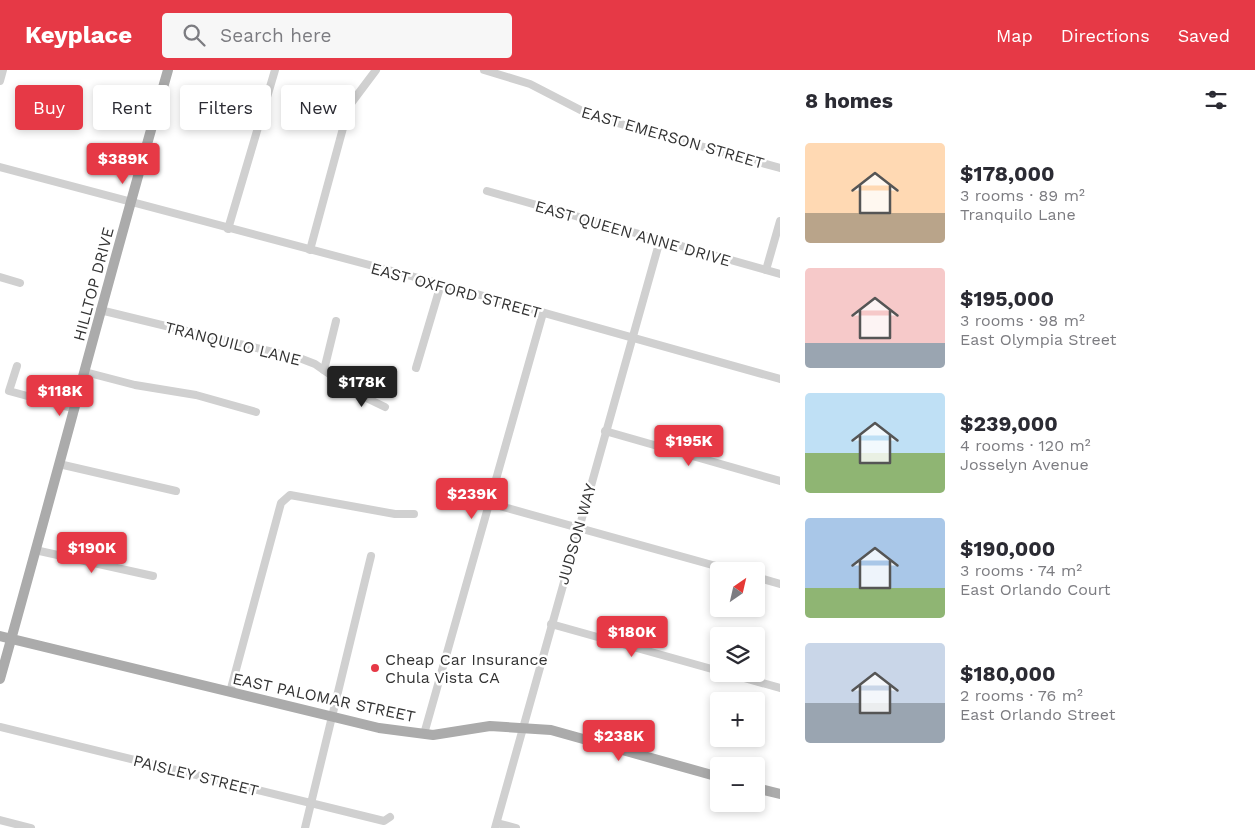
<!DOCTYPE html>
<meta charset="utf-8">
<style>
body{margin:0;font-family:"Work Sans",sans-serif;background:#f7f7f7;color:#2b2b33;height:100vh;display:flex;flex-direction:column;font-size:19px;white-space:nowrap}
*{box-sizing:border-box;margin:0}
p{font-size:16px;color:#7c7c81}
.icon{flex:none;width:28px;height:28px;fill:none;stroke:currentColor;stroke-width:2;stroke-linecap:round;stroke-linejoin:round}
.map{position:relative;flex:1;overflow:hidden}
.details{display:flex;flex-direction:column;background:#fff;width:475px}
.details>*{flex:none}
.hud{position:absolute;left:15px;top:15px;width:475px;height:45px;display:flex;gap:10px}
.needle{width:32px;rotate:34deg}
.fabs{position:absolute;left:710px;top:492px;display:grid;gap:10px}
.fabs a{display:grid;place-items:center;width:55px;height:55px;border-radius:5px;background:#fff;box-shadow:0 2px 8px #0003;font-size:25px}
.price{position:absolute;translate:-50% -42px;padding:0 11px;border-radius:5px;background:#e63946;color:#fff;font-size:16px;line-height:32px;filter:drop-shadow(0 1px 2px #0008)}
.price::after{content:'';position:absolute;left:50%;top:30px;width:15px;height:11px;margin-left:-8px;background:inherit;clip-path:polygon(0 0,100% 0,50% 100%)}
.price.current{background:#222;color:#fff}
ul{padding:0;list-style:none}
li{display:flex;align-items:center;gap:15px;height:125px;padding:0 25px}
li span{display:grid;place-items:center;flex:none;width:140px;height:100px;border-radius:5px;color:#555}
li>.icon{margin-inline-start:auto}
span .icon{width:60px;height:60px;fill:#fffc;stroke-width:1}
li b{font-size:21px}
h2{display:flex;justify-content:space-between;align-items:center;height:60px;padding:0 25px;font-size:21px}
.pill{padding:0 18px;border-radius:5px;background:#fff;box-shadow:0 2px 8px #0003;font-size:18px;line-height:45px}
.pill.current{background:#e63946;color:#fff}
header{display:flex;align-items:center;gap:30px;box-sizing:border-box;height:70px;padding:0 25px;background:#e63946;color:#fff}
header strong{font-size:24px}
nav{display:flex;gap:28px;margin-inline-start:auto;font-size:18px}
.search{width:350px;height:45px;background:#f7f7f7;display:flex;align-items:center;gap:12px;box-sizing:border-box;padding:0 18px;border-radius:5px;color:#7c7c81;font-size:19px}
main{display:flex;flex:1;min-height:0}
.map>svg:first-child{display:block}
.lines{fill:none;stroke-linecap:round;stroke-linejoin:round}
.minor{stroke:#d0d0d0;stroke-width:8}
.major{stroke:#ababab;stroke-width:10}
.poi-dot{fill:#e63946;stroke:#fff;stroke-width:2}
.labels{text-anchor:middle;stroke-width:5;stroke-linejoin:round;paint-order:stroke}
.street-label{font-size:16px;fill:#333;stroke:#fff}
.poi-label{font-size:16px;fill:#333;stroke:#fff;text-anchor:start}
</style>
<header>
<strong>Keyplace</strong>
<div class="search"><svg class="icon" aria-label="search" viewBox="0 0 24 24"><circle cx="10" cy="10" r="6"/><path d="M15 15l6 6"/></svg>Search here</div>
<nav><a>Map</a><a>Directions</a><a>Saved</a></nav>
</header>
<main>
<div class="map">
<svg width="780" height="758" viewBox="0 0 780 758">
<rect width="100%" height="100%" fill="#fff"/>
<g class="lines">
<g class="minor">
<polyline points="484,0 530,14 592,46 780,98"/>
<polyline points="0,11 3,0"/>
<polyline points="0,97 441,214 780,309"/>
<polyline points="487,121 780,204"/>
<polyline points="228,159 275,0"/>
<polyline points="310,180 349,36 376,0"/>
<polyline points="766,200 780,151"/>
<polyline points="0,207 20,213"/>
<polyline points="100,240 302,289 315,294 358,324 385,337"/>
<polyline points="17,296 9,321 75,339"/>
<polyline points="416,298 441,214"/>
<polyline points="324,300 336,251"/>
<polyline points="85,302 135,315 196,325 256,342"/>
<polyline points="605,361 780,411"/>
<polyline points="59,394 176,421"/>
<polyline points="489,433 734,501"/>
<polyline points="35,480 153,506"/>
<polyline points="756,507 780,514"/>
<polyline points="551,554 719,601"/>
<polyline points="730,604 780,618"/>
<polyline points="230,622 281,433 290,425 395,444 414,444"/>
<polyline points="0,657 384,751 390,747"/>
<polyline points="424,664 543,243"/>
<polyline points="0,750 31,758"/>
<polyline points="497,753 516,758"/>
<polyline points="305,758 371,486"/>
<polyline points="495,758 660,170"/>
</g>
<g class="major">
<polyline points="0,566 379,658 433,665 490,656 551,660 719,707"/>
<path d="M0,609C57,406 110,202 168,0"/>
<polyline points="756,718 780,724"/>
</g>
</g>
<circle class="poi-dot" cx="375" cy="598" r="5"/>
<g class="labels">
<g class="street-label">
<text transform="translate(673 67) rotate(16)" y="6">EAST EMERSON STREET</text>
<text transform="translate(633 163) rotate(16)" y="6">EAST QUEEN ANNE DRIVE</text>
<text transform="translate(93 214) rotate(-75)" y="6">HILLTOP DRIVE</text>
<text transform="translate(456 220) rotate(15)" y="6">EAST OXFORD STREET</text>
<text transform="translate(233 273) rotate(14)" y="6">TRANQUILO LANE</text>
<text transform="translate(576 464) rotate(-74)" y="6">JUDSON WAY</text>
<text transform="translate(324 627) rotate(12)" y="6">EAST PALOMAR STREET</text>
<text transform="translate(196 705) rotate(14)" y="6">PAISLEY STREET</text>
</g>
<g class="poi-label">
<text x="385" y="595">Cheap Car Insurance<tspan x="385" dy="18">Chula Vista CA</tspan></text>
</g>
</g>
</svg>
<div class="fabs">
<a><svg class="needle" viewBox="-14 -14 28 28"><path d="M0-13l5 13h-10z" fill="#e53935"/><path d="M0 13l5-13h-10z" fill="#7c7c81"/></svg></a>
<a><svg class="icon" aria-label="layers" viewBox="0 0 24 24"><path d="M12 4l9 5-9 5-9-5zM3 14l9 5 9-5"/></svg></a>
<a>+</a>
<a>−</a>
</div>
<b class="price" style="left:123px;top:115px">$389K</b>
<b class="price current" style="left:362px;top:338px">$178K</b>
<b class="price" style="left:60px;top:347px">$118K</b>
<b class="price" style="left:689px;top:397px">$195K</b>
<b class="price" style="left:472px;top:450px">$239K</b>
<b class="price" style="left:92px;top:504px">$190K</b>
<b class="price" style="left:632px;top:588px">$180K</b>
<b class="price" style="left:619px;top:692px">$238K</b>
<div class="hud">
<a class="pill current">Buy</a>
<a class="pill">Rent</a>
<a class="pill">Filters</a>
<a class="pill">New</a>
</div>
</div>
<section class="details">
<h2>8 homes<svg class="icon" aria-label="filters" viewBox="0 0 24 24"><path d="M4 7h16M4 17h16"/><circle cx="9" cy="7" r="2"/><circle cx="15" cy="17" r="2"/></svg></h2>
<ul>
<li><span style="background:linear-gradient(#ffd9b3 70%,#b9a48a 0)"><svg class="icon" aria-label="home" viewBox="0 0 24 24"><path d="M3 11l9-7 9 7M6 9v11h12V9"/></svg></span><div><b>$178,000</b><p>3 rooms · 89 m²</p><p>Tranquilo Lane</p></div></li>
<li><span style="background:linear-gradient(#f6c9c9 75%,#9aa5b1 0)"><svg class="icon" aria-label="home" viewBox="0 0 24 24"><path d="M3 11l9-7 9 7M6 9v11h12V9"/></svg></span><div><b>$195,000</b><p>3 rooms · 98 m²</p><p>East Olympia Street</p></div></li>
<li><span style="background:linear-gradient(#bfe0f5 60%,#8fb573 0)"><svg class="icon" aria-label="home" viewBox="0 0 24 24"><path d="M3 11l9-7 9 7M6 9v11h12V9"/></svg></span><div><b>$239,000</b><p>4 rooms · 120 m²</p><p>Josselyn Avenue</p></div></li>
<li><span style="background:linear-gradient(#a9c7e8 70%,#8fb573 0)"><svg class="icon" aria-label="home" viewBox="0 0 24 24"><path d="M3 11l9-7 9 7M6 9v11h12V9"/></svg></span><div><b>$190,000</b><p>3 rooms · 74 m²</p><p>East Orlando Court</p></div></li>
<li><span style="background:linear-gradient(#c9d6e8 60%,#9aa5b1 0)"><svg class="icon" aria-label="home" viewBox="0 0 24 24"><path d="M3 11l9-7 9 7M6 9v11h12V9"/></svg></span><div><b>$180,000</b><p>2 rooms · 76 m²</p><p>East Orlando Street</p></div></li>
</ul>
</section>
</main>
